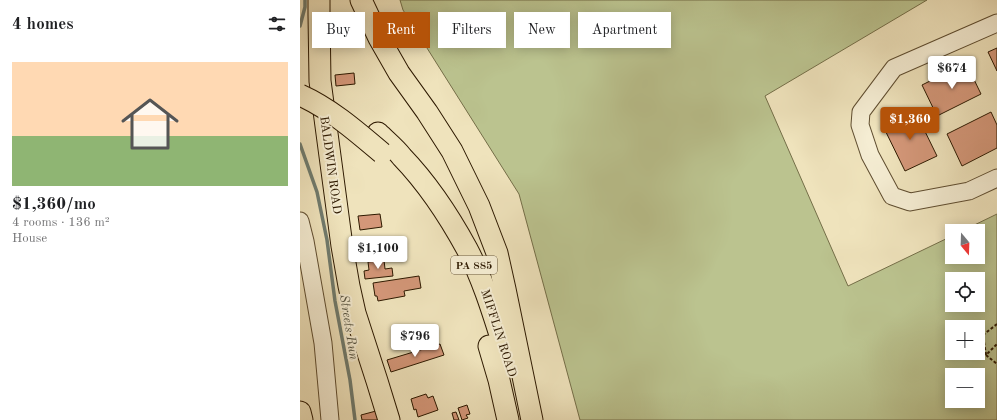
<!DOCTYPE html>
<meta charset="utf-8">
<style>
body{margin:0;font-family:"Old Standard TT",serif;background:#f2f2f2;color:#202124;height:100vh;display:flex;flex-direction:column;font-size:15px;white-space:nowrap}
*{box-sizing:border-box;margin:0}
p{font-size:13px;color:#757577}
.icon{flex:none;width:22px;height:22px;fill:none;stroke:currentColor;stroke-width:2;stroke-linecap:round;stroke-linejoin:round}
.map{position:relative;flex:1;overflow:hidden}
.drawer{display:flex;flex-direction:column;background:#fff;width:300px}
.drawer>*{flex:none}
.guide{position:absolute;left:12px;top:12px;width:380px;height:36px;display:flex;gap:8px}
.needle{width:26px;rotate:161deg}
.buttons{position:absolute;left:645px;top:224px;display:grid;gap:8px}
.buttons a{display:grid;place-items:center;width:40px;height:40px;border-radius:0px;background:#fff;box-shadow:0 2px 10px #0003;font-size:20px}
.price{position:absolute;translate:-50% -34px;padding:0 9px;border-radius:4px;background:#fff;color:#222;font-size:13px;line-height:26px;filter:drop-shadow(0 1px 2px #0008)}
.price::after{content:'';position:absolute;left:50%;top:24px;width:12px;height:9px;margin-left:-6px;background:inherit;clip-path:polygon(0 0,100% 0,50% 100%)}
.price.selected{background:#b45309;color:#fff}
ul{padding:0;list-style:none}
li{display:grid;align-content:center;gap:8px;height:212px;padding:0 12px}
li+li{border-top:1px solid #e0e0e0}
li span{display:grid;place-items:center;height:124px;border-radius:0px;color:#555}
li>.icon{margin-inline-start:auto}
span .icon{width:72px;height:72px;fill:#fffc;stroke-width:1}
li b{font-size:17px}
h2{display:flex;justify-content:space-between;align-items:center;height:48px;padding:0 12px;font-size:17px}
.pill{padding:0 14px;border-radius:0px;background:#fff;box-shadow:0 2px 10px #0003;font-size:14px;line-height:36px}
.pill.selected{background:#b45309;color:#fff}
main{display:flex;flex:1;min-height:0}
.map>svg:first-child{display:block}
.green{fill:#bbc38f;stroke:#746e48;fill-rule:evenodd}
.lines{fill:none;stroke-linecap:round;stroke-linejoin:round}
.stream{stroke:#6f7b6e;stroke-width:3.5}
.building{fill:#d49779;stroke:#2d1900}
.minor-casing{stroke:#5e4c2f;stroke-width:19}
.major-casing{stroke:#2d1900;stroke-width:23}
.path{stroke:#2d1900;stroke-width:2;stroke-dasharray:3 2;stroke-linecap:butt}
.minor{stroke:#f5edd3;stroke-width:17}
.major{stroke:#efe3bc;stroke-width:21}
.major-bridge-casing{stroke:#2d1900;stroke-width:23;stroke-linecap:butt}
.major-bridge{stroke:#efe3bc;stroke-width:21}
.labels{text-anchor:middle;stroke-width:4;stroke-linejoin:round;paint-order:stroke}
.shield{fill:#f5edd3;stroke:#69593f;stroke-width:1}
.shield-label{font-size:11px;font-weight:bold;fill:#2d1900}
.street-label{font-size:12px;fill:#2d1900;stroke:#f5edd3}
.water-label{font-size:13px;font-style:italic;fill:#545240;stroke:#f5edd3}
</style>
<main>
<section class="drawer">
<h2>4 homes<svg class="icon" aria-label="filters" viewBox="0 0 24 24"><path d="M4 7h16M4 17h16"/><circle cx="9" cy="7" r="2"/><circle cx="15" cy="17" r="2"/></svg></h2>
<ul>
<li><span style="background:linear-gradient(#ffd9b3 60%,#8fb573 0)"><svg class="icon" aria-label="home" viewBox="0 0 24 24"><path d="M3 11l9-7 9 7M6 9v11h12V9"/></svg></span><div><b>$1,360/mo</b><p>4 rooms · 136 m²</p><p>House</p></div></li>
</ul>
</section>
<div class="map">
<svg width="697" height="420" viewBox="0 0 697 420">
<rect width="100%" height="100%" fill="#efe3bc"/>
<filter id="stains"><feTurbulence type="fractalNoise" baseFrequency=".005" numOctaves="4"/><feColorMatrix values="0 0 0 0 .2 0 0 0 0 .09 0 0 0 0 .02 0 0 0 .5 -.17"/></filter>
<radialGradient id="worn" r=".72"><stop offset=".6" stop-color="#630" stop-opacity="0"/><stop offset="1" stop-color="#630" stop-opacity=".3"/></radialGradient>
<path class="green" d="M100,0H627L465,96L548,286L652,236V257H678V231H662L697,214V420H280L219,194L103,10ZM652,279H678V305H652ZM652,327H678V353H652ZM652,375H678V401H652Z"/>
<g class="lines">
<g class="stream">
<polyline points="0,26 5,7 5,0"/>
<polyline points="0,144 17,192 27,240 35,301 50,380 55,420"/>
</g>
</g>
<g class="building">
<polygon points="697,48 697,71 688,52"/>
<polygon points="666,63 681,94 637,116 622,85"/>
<polygon points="54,73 55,84 36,86 35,75"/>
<polygon points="615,111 637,156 605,171 583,126"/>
<polygon points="691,112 697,125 697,148 662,166 647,134"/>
<polygon points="80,214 82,227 60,230 58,216"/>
<polygon points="86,242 87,252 85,252 86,255 67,257 66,244"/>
<polygon points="84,260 85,269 92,268 93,276 65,279 64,271 69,270 68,262"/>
<polygon points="119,276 121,288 104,291 105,296 78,301 77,296 75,296 73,283"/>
<polygon points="140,344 144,355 91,372 87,360"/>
<polygon points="126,394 128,398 133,396 138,410 118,417 116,409 114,410 111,399"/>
<polygon points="167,405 170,414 166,415 168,418 162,420 158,408"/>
<polygon points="76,411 79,420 62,420 61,415"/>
<polygon points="156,412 159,420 154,420 152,413"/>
</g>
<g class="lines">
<defs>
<g id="minor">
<polyline points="697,23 594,68 561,112 560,125 570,155 592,196 610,202 669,191 697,178"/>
<polyline points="0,221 5,241 23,343 30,420"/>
</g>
<g id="major">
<polyline points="19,0 19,15 20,81 42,246 49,286 55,313 77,381 89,420"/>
<polyline points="61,0 79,38 99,73 127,112 152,151 179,206 197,253 205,289 232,420"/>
<path d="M78,133C86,141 95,148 102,157C128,184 149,216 167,249C186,285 197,327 210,366"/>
<polyline points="189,346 199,380 208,420"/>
<polyline points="0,412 2,420"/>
</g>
</defs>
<use href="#minor" class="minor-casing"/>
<use href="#major" class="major-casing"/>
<g class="path">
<polyline points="697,324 683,335 686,355 697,344"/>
<polyline points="686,355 697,364"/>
</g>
<use href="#minor" class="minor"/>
<use href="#major" class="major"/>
<defs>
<path id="major-bridge" d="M0,95C31,109 56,131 82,153"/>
</defs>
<use href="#major-bridge" class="major-bridge-casing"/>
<use href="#major-bridge" class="major-bridge"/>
</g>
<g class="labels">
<rect class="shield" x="151" y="256" width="46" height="18" rx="3"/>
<g class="shield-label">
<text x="174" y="269">PA 885</text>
</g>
<g class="street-label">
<text transform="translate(31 165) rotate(82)" y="4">BALDWIN ROAD</text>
<text transform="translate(199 333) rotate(72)" y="4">MIFFLIN ROAD</text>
</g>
<g class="water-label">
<text transform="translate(50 327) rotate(81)" y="5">Streets Run</text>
</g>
</g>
<rect width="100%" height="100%" filter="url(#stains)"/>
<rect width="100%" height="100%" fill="url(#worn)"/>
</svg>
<div class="buttons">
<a><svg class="needle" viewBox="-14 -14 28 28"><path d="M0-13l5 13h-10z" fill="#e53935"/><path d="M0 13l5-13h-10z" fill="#757577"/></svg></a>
<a><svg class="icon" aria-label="locate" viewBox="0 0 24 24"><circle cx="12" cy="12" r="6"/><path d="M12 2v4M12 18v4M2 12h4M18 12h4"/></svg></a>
<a>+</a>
<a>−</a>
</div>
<b class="price" style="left:652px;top:90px">$674</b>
<b class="price selected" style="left:610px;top:141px">$1,360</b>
<b class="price" style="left:78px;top:270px">$1,100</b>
<b class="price" style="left:115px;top:358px">$796</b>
<div class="guide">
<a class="pill">Buy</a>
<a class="pill selected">Rent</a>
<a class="pill">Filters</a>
<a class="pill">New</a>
<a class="pill">Apartment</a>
</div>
</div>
</main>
